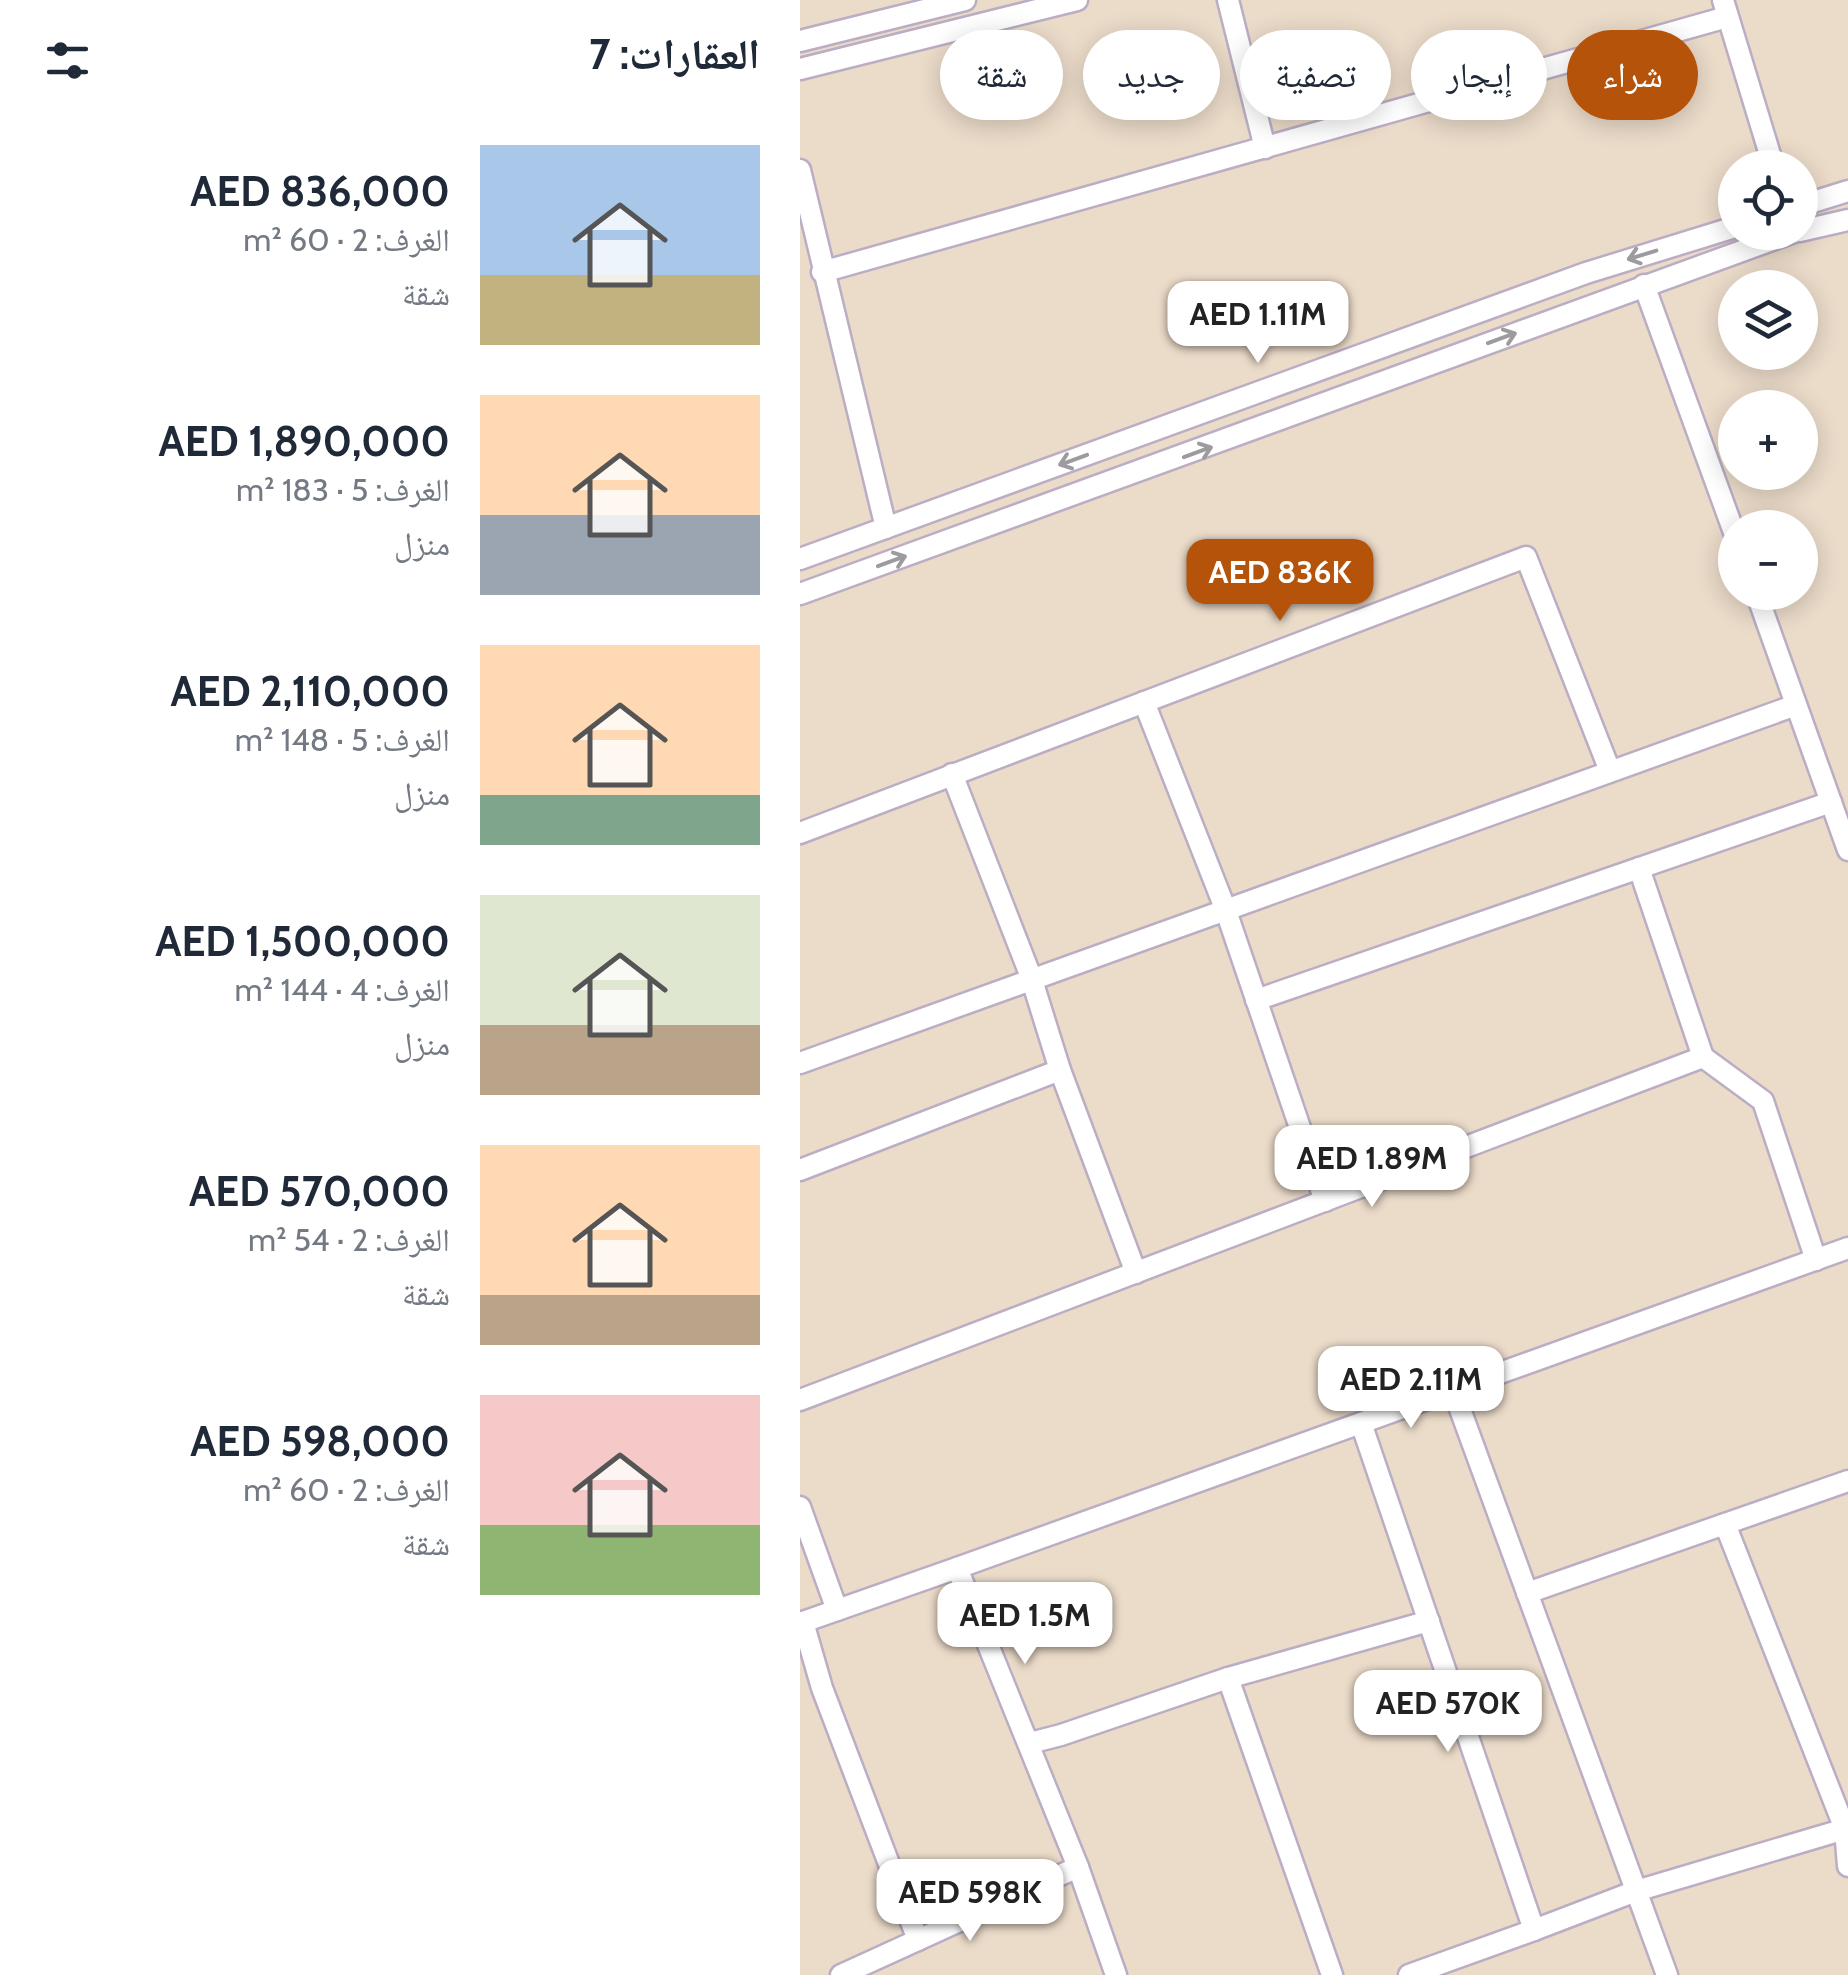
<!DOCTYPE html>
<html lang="ar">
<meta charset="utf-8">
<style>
body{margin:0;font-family:Cabin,"Noto Naskh Arabic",sans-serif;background:#f2f2f3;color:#1f2937;direction:rtl;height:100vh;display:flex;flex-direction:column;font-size:38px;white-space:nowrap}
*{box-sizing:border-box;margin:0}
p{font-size:32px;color:#747a83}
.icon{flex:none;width:55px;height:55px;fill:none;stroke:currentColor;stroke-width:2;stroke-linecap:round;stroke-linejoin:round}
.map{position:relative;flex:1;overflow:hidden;direction:ltr}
.panel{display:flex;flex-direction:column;background:#fff;width:800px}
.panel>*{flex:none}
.hud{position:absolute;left:30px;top:30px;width:868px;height:90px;direction:rtl;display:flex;gap:20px}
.tools{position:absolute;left:918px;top:150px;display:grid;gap:20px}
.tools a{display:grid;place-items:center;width:100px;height:100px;border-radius:50%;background:#fff;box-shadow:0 5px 25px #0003;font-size:50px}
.price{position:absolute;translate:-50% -85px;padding:0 22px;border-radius:20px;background:#fff;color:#222;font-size:32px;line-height:65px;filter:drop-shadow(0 2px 5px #0008)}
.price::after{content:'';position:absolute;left:50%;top:60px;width:30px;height:22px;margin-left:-15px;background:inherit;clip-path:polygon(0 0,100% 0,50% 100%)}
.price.active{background:#b45309;color:#fff}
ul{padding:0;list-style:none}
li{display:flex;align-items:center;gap:30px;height:250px;padding:0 40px}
li span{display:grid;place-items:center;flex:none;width:280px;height:200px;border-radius:0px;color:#555}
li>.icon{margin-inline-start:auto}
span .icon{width:120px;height:120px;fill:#fffc;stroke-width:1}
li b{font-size:42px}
h2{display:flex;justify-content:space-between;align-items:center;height:120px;padding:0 40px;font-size:42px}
.tag{padding:0 35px;border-radius:45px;background:#fff;box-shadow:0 5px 25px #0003;font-size:35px;line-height:90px}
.tag.active{background:#b45309;color:#fff}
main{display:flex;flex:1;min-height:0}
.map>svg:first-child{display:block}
.industrial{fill:#ebdbc9;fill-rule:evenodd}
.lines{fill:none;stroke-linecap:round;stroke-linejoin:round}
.minor-casing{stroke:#bbadc4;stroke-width:25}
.minor{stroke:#fff;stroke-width:20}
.oneway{stroke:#9e9b9f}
</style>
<main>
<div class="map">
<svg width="1048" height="1975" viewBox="0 0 1048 1975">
<rect width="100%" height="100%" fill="#f0e1f9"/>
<path class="industrial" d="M0,0H1048V1975H0ZM935,168H1000V232H935ZM935,288H1000V352H935ZM935,408H1000V472H935ZM935,528H1000V592H935Z"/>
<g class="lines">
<defs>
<g id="minor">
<polyline points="428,0 465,148"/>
<polyline points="923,0 974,168"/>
<polyline points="0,41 165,0"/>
<polyline points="0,69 277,0"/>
<polyline points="0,170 86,528"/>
<polyline points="1000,206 1048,191"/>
<polyline points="1000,231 1048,220"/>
<polyline points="22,272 927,17"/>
<polyline points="844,285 935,535"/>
<polyline points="0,559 786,273 935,227"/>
<polyline points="956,592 1048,850"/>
<polyline points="0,594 994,232"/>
<polyline points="344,702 425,908 525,1201"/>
<polyline points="0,833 726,557 810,771"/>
<polyline points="456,1000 1031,802"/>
<polyline points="903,1057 963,1101 1016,1260"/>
<polyline points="0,1063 996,705"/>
<polyline points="260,1070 336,1273"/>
<polyline points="0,1170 260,1070 231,977 152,774"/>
<polyline points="653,1390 867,1975"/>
<polyline points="0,1400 903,1057 839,868"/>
<polyline points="561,1423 734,1930 836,1891 1045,1829"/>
<polyline points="0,1507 37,1610"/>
<polyline points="925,1524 1045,1829 1048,1866"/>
<polyline points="157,1568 1048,1248"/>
<polyline points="727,1593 1048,1481"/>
<polyline points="3,1622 22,1688 118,1940"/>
<polyline points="0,1623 157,1568 278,1867 316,1975"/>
<polyline points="230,1743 261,1735 428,1678"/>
<polyline points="41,1975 278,1867"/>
<polyline points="532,1975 428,1678 629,1621"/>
<polyline points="609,1975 734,1930"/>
</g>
</defs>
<use href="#minor" class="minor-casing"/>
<use href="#minor" class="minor"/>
</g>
<defs><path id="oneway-shaft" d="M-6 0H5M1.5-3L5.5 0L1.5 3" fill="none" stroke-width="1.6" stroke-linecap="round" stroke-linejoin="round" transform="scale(2.5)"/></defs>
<g class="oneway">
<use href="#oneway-shaft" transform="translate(842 255) rotate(163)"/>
<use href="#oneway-shaft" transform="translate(702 338) rotate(-20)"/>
<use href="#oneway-shaft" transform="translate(398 452) rotate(-20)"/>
<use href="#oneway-shaft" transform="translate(273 460) rotate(160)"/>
<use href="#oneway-shaft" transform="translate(92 561) rotate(-20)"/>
</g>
</svg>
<div class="tools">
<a><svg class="icon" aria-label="locate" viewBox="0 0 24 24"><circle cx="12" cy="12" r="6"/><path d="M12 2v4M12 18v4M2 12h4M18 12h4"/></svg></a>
<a><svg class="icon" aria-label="layers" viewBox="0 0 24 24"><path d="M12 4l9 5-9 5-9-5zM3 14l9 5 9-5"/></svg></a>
<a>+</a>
<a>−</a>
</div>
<b class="price" style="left:458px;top:366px">AED 1.11M</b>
<b class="price active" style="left:480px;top:624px">AED 836K</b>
<b class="price" style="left:572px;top:1210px">AED 1.89M</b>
<b class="price" style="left:611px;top:1431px">AED 2.11M</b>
<b class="price" style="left:225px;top:1667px">AED 1.5M</b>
<b class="price" style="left:648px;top:1755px">AED 570K</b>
<b class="price" style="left:170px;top:1944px">AED 598K</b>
<div class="hud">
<a class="tag active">شراء</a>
<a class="tag">إيجار</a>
<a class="tag">تصفية</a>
<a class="tag">جديد</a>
<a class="tag">شقة</a>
</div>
</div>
<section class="panel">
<h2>العقارات: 7<svg class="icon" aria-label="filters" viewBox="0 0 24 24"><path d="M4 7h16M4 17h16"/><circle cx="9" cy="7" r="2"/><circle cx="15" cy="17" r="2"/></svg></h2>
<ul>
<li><span style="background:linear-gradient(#a9c7e8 65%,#c2b280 0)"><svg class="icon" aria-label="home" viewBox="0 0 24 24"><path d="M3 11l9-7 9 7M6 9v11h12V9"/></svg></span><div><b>AED 836,000</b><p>الغرف: 2 · 60 m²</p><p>شقة</p></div></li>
<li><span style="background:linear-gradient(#ffd9b3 60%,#9aa5b1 0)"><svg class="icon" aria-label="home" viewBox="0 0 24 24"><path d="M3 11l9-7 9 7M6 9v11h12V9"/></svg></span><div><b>AED 1,890,000</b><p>الغرف: 5 · 183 m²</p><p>منزل</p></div></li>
<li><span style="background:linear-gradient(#ffd9b3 75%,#7fa58c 0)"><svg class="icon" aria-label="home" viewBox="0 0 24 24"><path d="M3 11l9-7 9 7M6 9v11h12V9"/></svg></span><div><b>AED 2,110,000</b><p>الغرف: 5 · 148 m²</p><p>منزل</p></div></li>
<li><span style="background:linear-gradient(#dfe7d0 65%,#b9a48a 0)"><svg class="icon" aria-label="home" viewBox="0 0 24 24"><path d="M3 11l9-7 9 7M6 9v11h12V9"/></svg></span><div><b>AED 1,500,000</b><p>الغرف: 4 · 144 m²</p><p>منزل</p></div></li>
<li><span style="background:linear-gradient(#ffd9b3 75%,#b9a48a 0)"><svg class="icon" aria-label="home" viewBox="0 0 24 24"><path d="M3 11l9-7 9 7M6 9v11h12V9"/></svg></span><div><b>AED 570,000</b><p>الغرف: 2 · 54 m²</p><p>شقة</p></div></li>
<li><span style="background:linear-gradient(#f6c9c9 65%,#8fb573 0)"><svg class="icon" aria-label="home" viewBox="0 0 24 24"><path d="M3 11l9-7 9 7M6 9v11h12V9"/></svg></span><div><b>AED 598,000</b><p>الغرف: 2 · 60 m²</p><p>شقة</p></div></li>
</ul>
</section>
</main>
